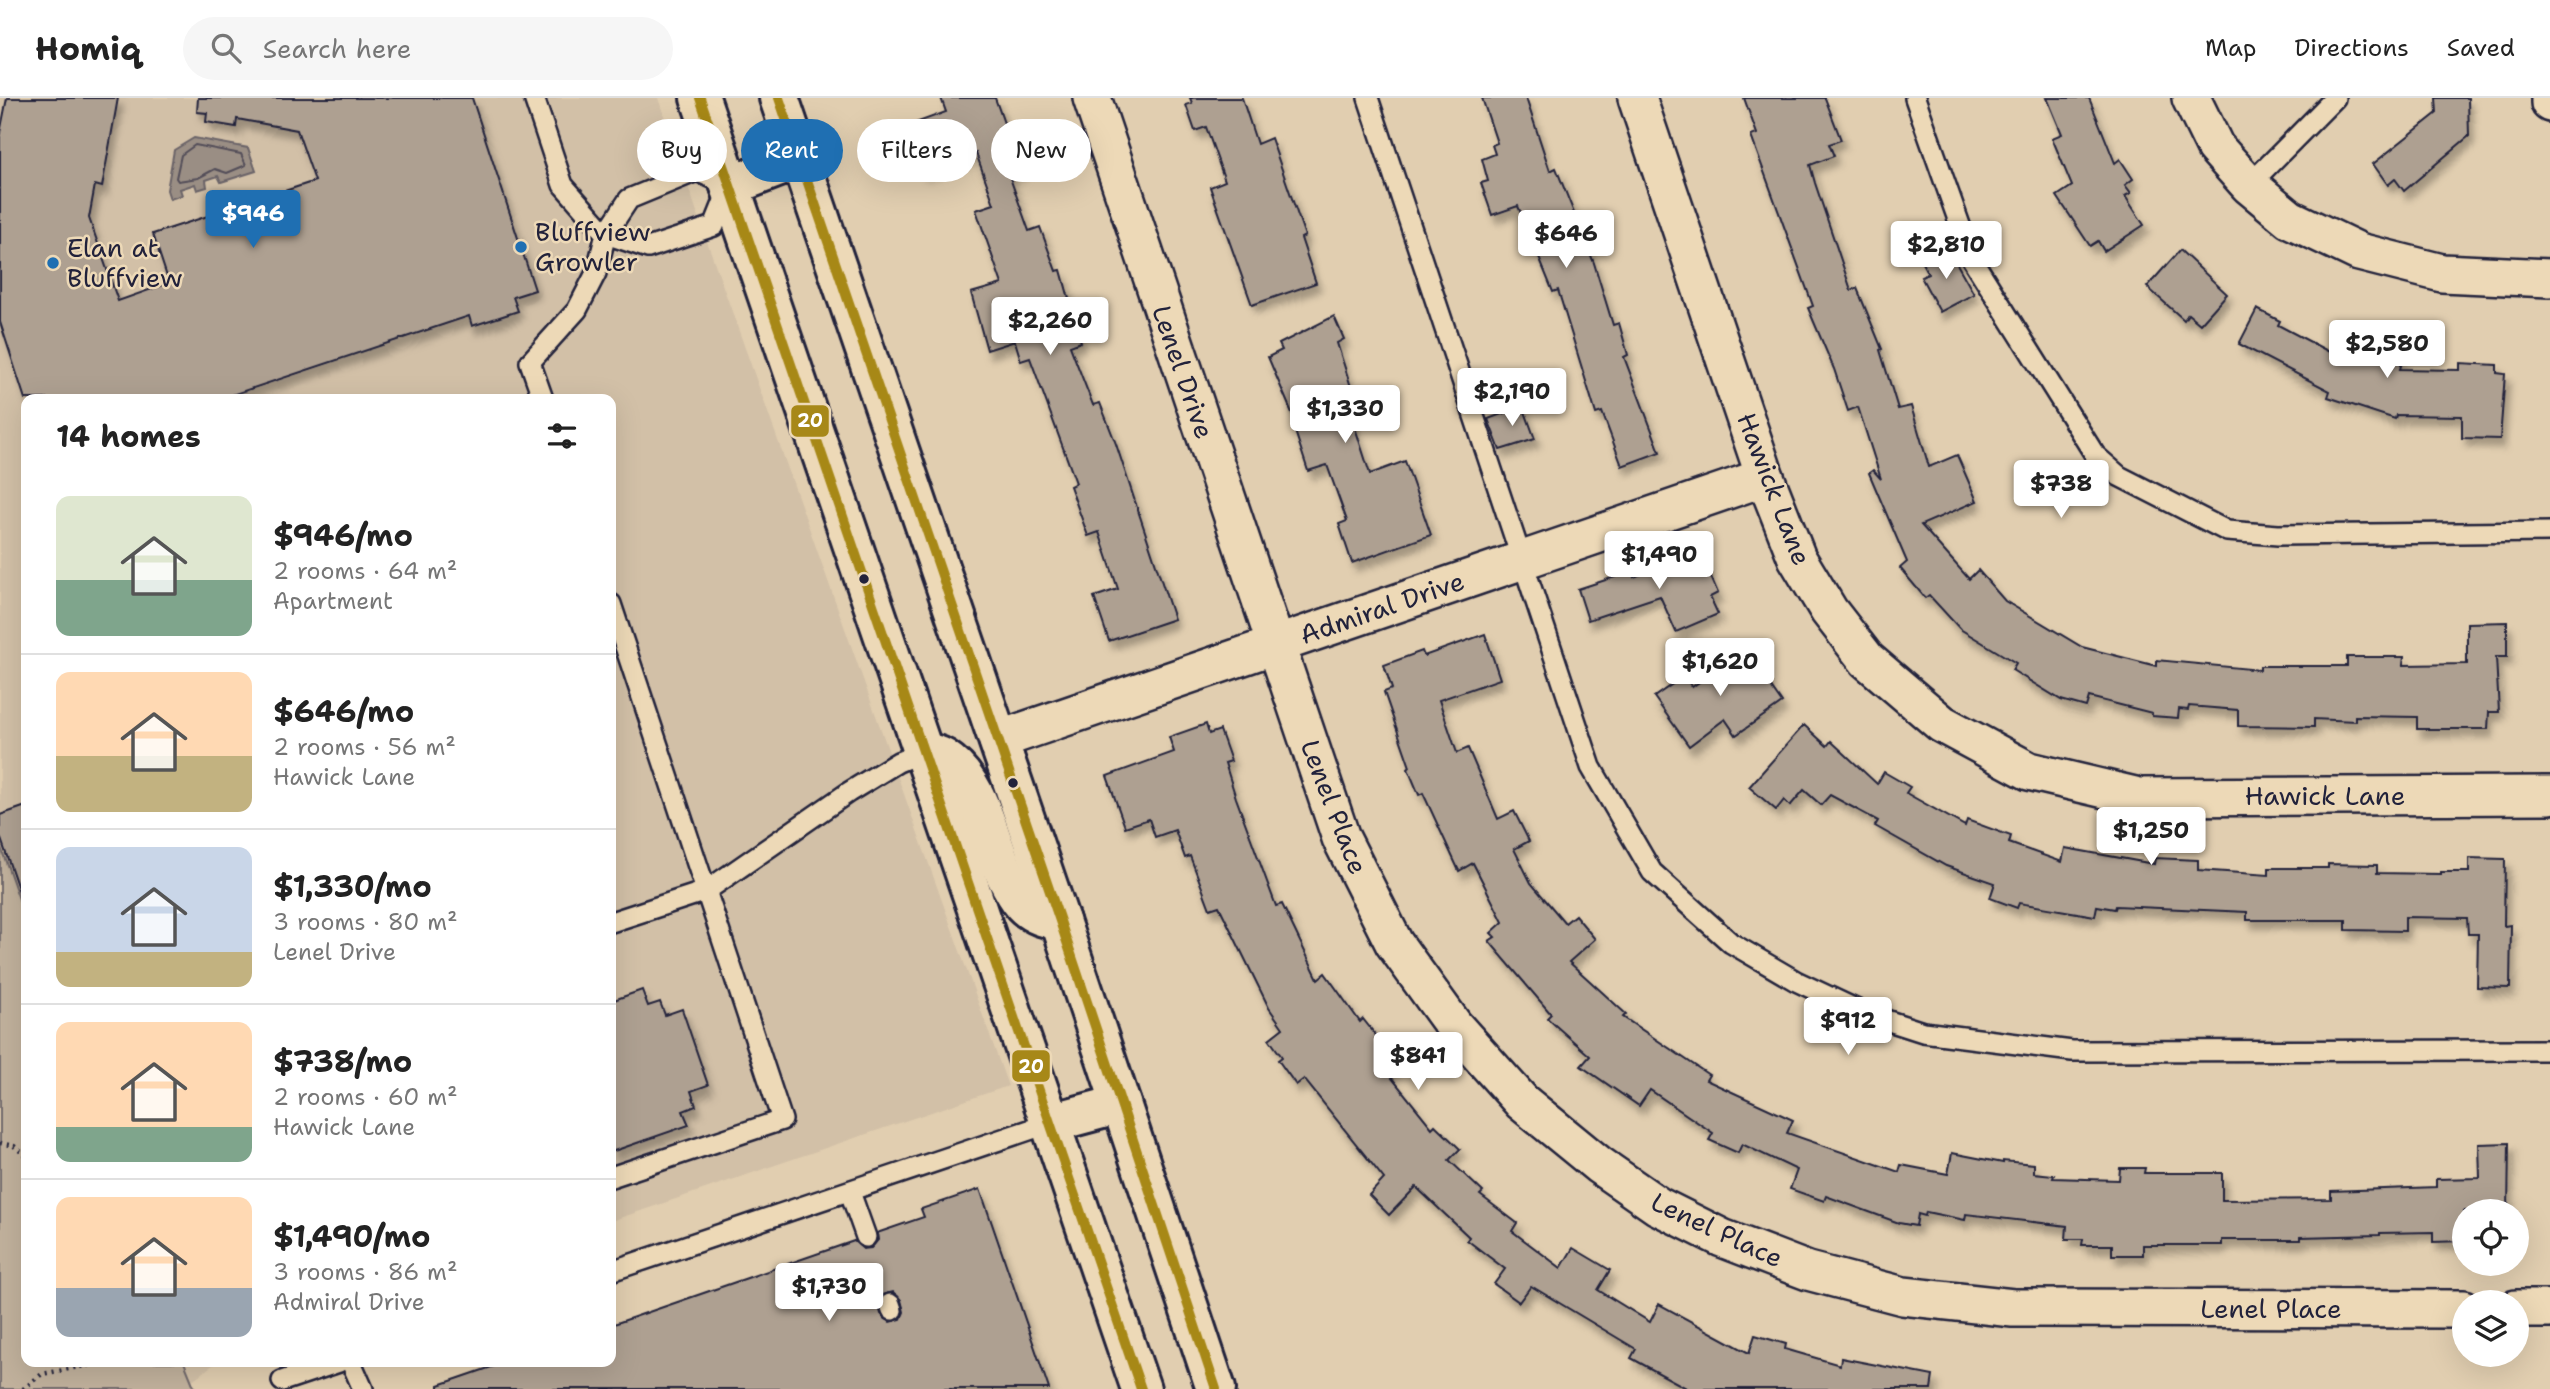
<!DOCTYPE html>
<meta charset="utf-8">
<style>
body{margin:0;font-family:"Shantell Sans",sans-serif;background:#f6f6f6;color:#222;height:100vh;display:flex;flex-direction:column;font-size:26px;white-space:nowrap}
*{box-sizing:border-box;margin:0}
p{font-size:23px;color:#767676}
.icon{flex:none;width:38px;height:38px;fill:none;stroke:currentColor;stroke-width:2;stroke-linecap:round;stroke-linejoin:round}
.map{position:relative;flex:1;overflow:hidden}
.sheet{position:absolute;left:21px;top:296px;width:595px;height:973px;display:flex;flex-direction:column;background:#fff;border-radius:14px;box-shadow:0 7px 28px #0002}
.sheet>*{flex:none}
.guide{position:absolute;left:637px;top:21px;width:665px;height:63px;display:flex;gap:14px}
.controls{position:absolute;left:2452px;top:1101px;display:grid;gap:14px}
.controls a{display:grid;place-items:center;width:77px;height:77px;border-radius:50%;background:#fff;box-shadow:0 7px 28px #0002;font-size:35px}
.price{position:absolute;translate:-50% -60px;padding:0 16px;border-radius:7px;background:#fff;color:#222;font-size:23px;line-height:46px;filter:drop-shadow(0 2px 4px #0008)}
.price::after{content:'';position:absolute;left:50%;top:42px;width:21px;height:16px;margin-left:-10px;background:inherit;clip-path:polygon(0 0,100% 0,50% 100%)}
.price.on{background:#1f6fb2;color:#fff}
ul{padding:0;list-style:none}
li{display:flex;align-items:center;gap:21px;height:175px;padding:0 35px}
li+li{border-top:2px solid #e0e0e0}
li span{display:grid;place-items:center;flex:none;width:196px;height:140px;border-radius:14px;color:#555}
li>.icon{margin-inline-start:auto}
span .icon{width:84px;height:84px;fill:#fffc;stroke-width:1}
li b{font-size:30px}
h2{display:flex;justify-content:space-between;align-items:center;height:84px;padding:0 35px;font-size:30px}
.tag{padding:0 24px;border-radius:32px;background:#fff;box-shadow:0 7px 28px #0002;font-size:24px;line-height:63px}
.tag.on{background:#1f6fb2;color:#fff}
header{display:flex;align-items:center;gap:42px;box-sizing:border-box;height:98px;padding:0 35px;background:#fff;border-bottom:2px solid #e0e0e0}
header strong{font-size:33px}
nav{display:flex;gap:38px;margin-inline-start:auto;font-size:24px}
.search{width:490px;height:63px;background:#f6f6f6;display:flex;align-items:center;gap:18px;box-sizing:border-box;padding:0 24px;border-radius:38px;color:#767676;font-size:26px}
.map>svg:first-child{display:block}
.built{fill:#d2c0a7}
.green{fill:#c1b19c;stroke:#726a6c;stroke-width:2}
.water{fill:#9a8e84;stroke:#6a6367;stroke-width:2}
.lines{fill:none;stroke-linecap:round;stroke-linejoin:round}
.shore{stroke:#524d58;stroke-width:2}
.building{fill:#aea091;stroke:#22223b;stroke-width:2;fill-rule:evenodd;filter:url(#shadow)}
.lane-casing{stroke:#22223b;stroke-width:24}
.street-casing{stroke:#22223b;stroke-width:42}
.primary-casing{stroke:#22223b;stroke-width:44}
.path{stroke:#22223b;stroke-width:4.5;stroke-dasharray:2 5;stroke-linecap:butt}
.lane{stroke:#edd9b7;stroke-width:19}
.street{stroke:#edd9b7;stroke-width:37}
.primary{stroke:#edd9b7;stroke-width:38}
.bus-1-casing{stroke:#edd9b7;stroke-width:16}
.bus-1{stroke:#a78818;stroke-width:10}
.poi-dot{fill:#1f6fb2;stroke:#edd9b7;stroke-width:2.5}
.bus-dot{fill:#22223b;stroke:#edd9b7;stroke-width:2.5}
.labels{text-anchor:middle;stroke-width:5;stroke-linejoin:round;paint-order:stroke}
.poi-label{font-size:26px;fill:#22223b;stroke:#edd9b7;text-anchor:start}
.street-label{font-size:26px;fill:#22223b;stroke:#edd9b7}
.line-badge{stroke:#edd9b7;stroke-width:2.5}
.badge-label{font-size:19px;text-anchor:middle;font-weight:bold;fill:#fff}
</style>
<header>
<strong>Homiq</strong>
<div class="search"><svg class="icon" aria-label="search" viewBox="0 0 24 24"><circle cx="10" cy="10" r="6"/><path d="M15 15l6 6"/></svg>Search here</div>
<nav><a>Map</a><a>Directions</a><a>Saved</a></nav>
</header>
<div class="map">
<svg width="2550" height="1291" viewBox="0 0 2550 1291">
<defs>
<filter id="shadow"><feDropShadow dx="4.5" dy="8" stdDeviation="3.5" flood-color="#0004"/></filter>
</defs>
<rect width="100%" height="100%" fill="#e1ceb0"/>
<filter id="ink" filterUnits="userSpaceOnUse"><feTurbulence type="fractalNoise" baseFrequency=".0143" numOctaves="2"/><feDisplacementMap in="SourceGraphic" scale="14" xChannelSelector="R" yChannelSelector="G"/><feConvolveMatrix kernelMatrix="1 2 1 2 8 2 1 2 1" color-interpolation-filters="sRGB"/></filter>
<g filter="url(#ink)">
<g class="built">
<polygon points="0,0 658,0 709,149 1008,988 611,1123 611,301 26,301 26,820 0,747"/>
<polygon points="184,1264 217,1264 191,1283"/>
</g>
<polygon class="green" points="0,747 26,821 26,1264 184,1264 195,1291 0,1291"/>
<polygon class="water" points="194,40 248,50 256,73 221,84 218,78 206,82 207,89 197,92 195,86 180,91 182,97 170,101 167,92 174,52"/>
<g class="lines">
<polygon class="shore" points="195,47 241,56 246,67 227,75 215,71 198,80 178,83 176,80 181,57"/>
</g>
<g class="building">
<polygon points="7,0 118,0 102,89 95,87 89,120 118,203 169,185 153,136 315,83 297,32 237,21 236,29 206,24 207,15 197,14 198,0 472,0 535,192 513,199 518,213 472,228 469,218 220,301 25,301 0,224 0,35"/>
<polygon points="941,0 995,0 1021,73 1009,77 1029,133 1040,129 1056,173 1061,172 1081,244 1070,248 1093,307 1100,305 1116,346 1174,521 1109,543 1094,499 1118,491 1099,434 1088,438 1070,388 1076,385 1030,260 1021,263 1015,243 987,252 971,195 1002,186 976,112 994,106 976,55 923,73 907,28 946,14"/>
<polygon points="1190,0 1242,0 1257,46 1271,40 1305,138 1301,140 1316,185 1252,207 1210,89 1225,83 1206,29 1195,33 1186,7 1192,5"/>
<polygon points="1482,0 1526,0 1550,73 1556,70 1594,165 1613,227 1619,225 1628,257 1624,259 1660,354 1622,368 1602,314 1596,316 1558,192 1553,194 1518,108 1492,117 1481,85 1488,83 1482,61 1495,56 1492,47 1497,45"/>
<polygon points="1744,0 1825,0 1841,42 1829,46 1834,58 1810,67 1815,85 1851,192 1857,190 1882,251 1880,252 1898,311 1911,308 1929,369 1957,357 1977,403 1921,427 1969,481 1978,472 2005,503 2082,549 2157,568 2157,562 2260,572 2260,568 2347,568 2347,559 2404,559 2403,567 2467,566 2467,525 2507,524 2507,559 2496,559 2499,614 2489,614 2488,631 2417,631 2417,619 2355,618 2355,623 2314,621 2314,629 2238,628 2238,612 2189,608 2188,612 2179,611 2178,620 2152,618 2152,615 2089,599 2086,609 2061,602 2012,572 2016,565 1960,531 1929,497 1925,500 1900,470 1907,464 1869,375 1873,372 1881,381 1858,309 1848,313 1834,271 1808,210 1813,208 1751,38 1757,36"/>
<polygon points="2047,0 2089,0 2115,65 2120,61 2133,81 2125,87 2131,95 2125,98 2144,127 2104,153 2098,143 2090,148 2057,98 2072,88 2052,40 2062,36"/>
<polygon points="2436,0 2468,0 2469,38 2404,93 2395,81 2388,87 2373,66 2437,15"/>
<polygon points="1948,150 1974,196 1940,214 1921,179 1928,176 1922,165"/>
<polygon points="2180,152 2227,196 2200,226 2188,216 2184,222 2147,189"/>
<polygon points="2257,211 2280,223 2278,227 2341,260 2343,254 2365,262 2369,250 2403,261 2400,271 2460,272 2460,265 2497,267 2497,275 2505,276 2500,341 2462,340 2462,318 2396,317 2395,321 2328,299 2330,293 2239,246"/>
<polygon points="1334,218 1344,241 1337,245 1359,314 1351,317 1370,376 1405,363 1431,437 1352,465 1339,426 1347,423 1327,367 1308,373 1294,330 1298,329 1268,259 1282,252 1279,246"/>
<polygon points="1523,308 1535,341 1500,352 1488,321"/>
<polygon points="1699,451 1718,495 1710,499 1718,516 1676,534 1660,498 1588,522 1578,491 1633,473 1634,479"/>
<polygon points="1485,536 1500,581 1439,602 1457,655 1468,650 1498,721 1514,713 1529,743 1514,751 1531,785 1565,825 1575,817 1595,841 1569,864 1626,916 1623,919 1709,977 1706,982 1793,1022 1787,1035 1899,1074 1901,1067 1948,1076 1952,1055 2003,1065 2003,1063 2034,1066 2034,1075 2054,1077 2053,1080 2119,1082 2120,1070 2145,1070 2144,1075 2222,1075 2222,1102 2331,1101 2331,1093 2436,1089 2436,1081 2480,1080 2479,1046 2509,1045 2508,1113 2464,1113 2464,1143 2433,1144 2433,1134 2380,1135 2380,1137 2300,1139 2300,1142 2222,1142 2222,1147 2143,1147 2143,1157 2112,1157 2112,1147 2082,1147 2083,1141 2066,1141 2067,1128 1966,1116 1965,1122 1926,1114 1925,1118 1918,1116 1916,1128 1899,1125 1826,1098 1824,1103 1790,1091 1797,1072 1742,1046 1738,1055 1709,1042 1713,1035 1650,992 1639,1008 1581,968 1590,958 1547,920 1551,916 1489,843 1495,839 1491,835 1503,824 1473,765 1459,773 1423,695 1419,697 1408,671 1410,669 1384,594 1392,591 1384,567 1422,553 1424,558"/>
<polygon points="1749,548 1764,569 1759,572 1782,605 1736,637 1725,621 1689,648 1654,599 1684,578 1692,589"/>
<polygon points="1206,626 1209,636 1220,632 1231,663 1225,665 1236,700 1276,808 1282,806 1318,881 1325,875 1360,924 1363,921 1398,965 1387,974 1432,1030 1435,1027 1460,1051 1449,1062 1483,1094 1480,1097 1517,1125 1512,1133 1561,1170 1573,1150 1610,1172 1598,1192 1650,1224 1659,1206 1749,1255 1755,1237 1786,1246 1785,1251 1840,1267 1841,1260 1933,1278 1931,1291 1688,1291 1631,1260 1636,1251 1531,1188 1519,1204 1494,1186 1505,1171 1467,1142 1469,1139 1416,1089 1389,1117 1369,1097 1384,1081 1304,981 1296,987 1278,962 1282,959 1269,941 1283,930 1269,910 1219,808 1210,811 1190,758 1185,760 1175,732 1155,739 1149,721 1125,729 1107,678 1174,654 1169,639"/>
<polygon points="1804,627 1827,648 1831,643 1877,686 1884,674 1910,689 1906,695 1965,728 1967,722 2011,738 2009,745 2062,764 2065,750 2154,766 2155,760 2198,762 2198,772 2269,777 2269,770 2328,770 2328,766 2377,767 2377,775 2441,776 2441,774 2469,774 2469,760 2505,761 2504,828 2511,827 2510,890 2477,889 2478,836 2468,836 2467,820 2405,819 2405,833 2346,832 2346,822 2247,822 2247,814 2116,808 2115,811 2097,808 2095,818 2019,805 2017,810 1990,800 1995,785 1946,768 1875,728 1878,723 1830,697 1821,707 1804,692 1790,708 1784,702 1776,712 1749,689"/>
<polygon points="26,708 26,801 22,802 0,738 0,717"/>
<polygon points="642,892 648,908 660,904 665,917 682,911 708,987 691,993 696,1008 683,1013 689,1027 611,1054 611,903"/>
<path d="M980,1091L1049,1291H439V1287L506,1264H611V1227L854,1143L863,1151L871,1150L878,1142L877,1135L924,1119L921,1111ZM893,1194L901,1202L904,1214L901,1221L890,1224L881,1216L878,1204L881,1197Z"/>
</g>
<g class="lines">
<defs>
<g id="lane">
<polyline points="534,0 563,87 606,136 648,150 714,128 730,88 697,73 629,101 606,136 596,175 577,212 530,264 543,301"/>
<polyline points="1368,0 1591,669 1652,774 1731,845 1796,883 1864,915 1923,934 2072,953 2550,952"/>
<polyline points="1915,0 1972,161 2095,357 2119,378 2227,433 2278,437 2550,434"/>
<polyline points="2249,87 2335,0"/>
<polyline points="611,506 782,1022 611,1079"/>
<polyline points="611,824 706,793 849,694 898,664 923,654"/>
<polyline points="850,1094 866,1139"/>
<polyline points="611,1173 1050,1025"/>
<polyline points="890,1206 892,1212"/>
<polyline points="351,1264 363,1291"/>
<polyline points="282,1283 339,1264"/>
</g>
<g id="street">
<polyline points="1092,0 1341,740 1394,845 1454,928 1522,1004 1599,1067 1658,1108 1722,1140 1808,1173 1903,1198 2013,1210 2464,1211"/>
<polyline points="1637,0 1765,379 1797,460 1829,513 1867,562 1942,626 2029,673 2139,699 2550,697"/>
<polyline points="2191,0 2215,49 2249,87 2290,121 2359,154 2442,175 2550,180"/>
<polyline points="2550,0 2550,5"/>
<polyline points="998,642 1765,379"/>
<polyline points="2516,1211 2550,1211"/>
</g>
<g id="primary">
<polyline points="700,0 1141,1291"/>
<polyline points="779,0 1060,823 1216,1291"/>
<polyline points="730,88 800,61"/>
<path d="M923,654C929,655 938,657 943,660C983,686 988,743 1008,782C1013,791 1018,802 1026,809C1036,818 1047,820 1060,823"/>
<polyline points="1050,1025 1121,1006"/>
</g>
</defs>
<use href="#lane" class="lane-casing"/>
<use href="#street" class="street-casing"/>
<use href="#primary" class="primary-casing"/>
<g class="path">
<polyline points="0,1045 14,1048 26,1058"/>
<polyline points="23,1291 42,1276 106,1264"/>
</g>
<use href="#lane" class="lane"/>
<use href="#street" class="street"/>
<use href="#primary" class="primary"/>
<defs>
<g id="bus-1">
<polyline points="700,0 1141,1291"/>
<polyline points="779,0 1060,823 1216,1291"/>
</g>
</defs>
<use href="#bus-1" class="bus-1-casing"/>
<use href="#bus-1" class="bus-1"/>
</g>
</g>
<g class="poi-dot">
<circle cx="521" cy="149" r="7"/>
<circle cx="53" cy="165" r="7"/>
</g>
<g class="bus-dot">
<circle cx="864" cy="481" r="6"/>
<circle cx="1013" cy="685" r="6"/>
</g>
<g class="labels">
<g class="poi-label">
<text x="535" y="143">Bluffview<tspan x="535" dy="30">Growler</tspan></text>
<text x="67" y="159">Elan at<tspan x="67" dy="30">Bluffview</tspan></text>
</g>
<g class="street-label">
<text transform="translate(1183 274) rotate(71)" y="9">Lenel Drive</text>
<text transform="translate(1774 391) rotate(69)" y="9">Hawick Lane</text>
<text transform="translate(1382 510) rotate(-19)" y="9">Admiral Drive</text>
<text x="2325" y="707">Hawick Lane</text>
<text transform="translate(1334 709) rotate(69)" y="9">Lenel Place</text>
<text transform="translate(1717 1132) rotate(25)" y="9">Lenel Place</text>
<text x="2271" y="1220">Lenel Place</text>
</g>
</g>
<g class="line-badge">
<rect x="790" y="306" width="40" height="34" rx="7" fill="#a78818"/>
<rect x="1011" y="951" width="40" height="34" rx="7" fill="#a78818"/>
</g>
<g class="badge-label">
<text x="810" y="329">20</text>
<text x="1031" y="975">20</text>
</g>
</svg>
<div class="controls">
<a><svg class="icon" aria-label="locate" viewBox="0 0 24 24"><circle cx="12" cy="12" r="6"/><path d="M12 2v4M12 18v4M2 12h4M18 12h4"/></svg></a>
<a><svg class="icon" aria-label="layers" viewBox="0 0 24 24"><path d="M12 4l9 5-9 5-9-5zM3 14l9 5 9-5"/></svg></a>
</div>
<b class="price on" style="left:253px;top:152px">$946</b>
<b class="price" style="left:1566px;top:172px">$646</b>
<b class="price" style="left:1946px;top:183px">$2,810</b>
<b class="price" style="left:1050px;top:259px">$2,260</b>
<b class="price" style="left:2387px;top:282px">$2,580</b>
<b class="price" style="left:1512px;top:330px">$2,190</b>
<b class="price" style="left:1345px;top:347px">$1,330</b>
<b class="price" style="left:2061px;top:422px">$738</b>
<b class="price" style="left:1659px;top:493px">$1,490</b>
<b class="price" style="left:1720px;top:600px">$1,620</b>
<b class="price" style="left:2151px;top:769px">$1,250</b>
<b class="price" style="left:1848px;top:959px">$912</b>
<b class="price" style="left:1418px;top:994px">$841</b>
<b class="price" style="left:829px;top:1225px">$1,730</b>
<div class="guide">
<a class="tag">Buy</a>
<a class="tag on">Rent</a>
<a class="tag">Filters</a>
<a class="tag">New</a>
</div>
<section class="sheet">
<h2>14 homes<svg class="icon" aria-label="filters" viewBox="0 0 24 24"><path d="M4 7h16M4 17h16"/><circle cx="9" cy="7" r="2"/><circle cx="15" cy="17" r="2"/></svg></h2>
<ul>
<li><span style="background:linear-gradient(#dfe7d0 60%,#7fa58c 0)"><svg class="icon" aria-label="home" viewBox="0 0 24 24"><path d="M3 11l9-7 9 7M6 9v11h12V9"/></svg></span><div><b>$946/mo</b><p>2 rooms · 64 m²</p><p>Apartment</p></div></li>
<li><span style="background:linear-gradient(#ffd9b3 60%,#c2b280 0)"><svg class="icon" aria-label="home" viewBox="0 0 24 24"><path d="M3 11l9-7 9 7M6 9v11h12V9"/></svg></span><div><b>$646/mo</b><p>2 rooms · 56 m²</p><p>Hawick Lane</p></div></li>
<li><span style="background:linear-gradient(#c9d6e8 75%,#c2b280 0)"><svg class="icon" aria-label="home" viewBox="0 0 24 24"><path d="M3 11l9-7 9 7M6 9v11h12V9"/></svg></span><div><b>$1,330/mo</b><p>3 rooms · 80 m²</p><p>Lenel Drive</p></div></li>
<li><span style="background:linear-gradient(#ffd9b3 75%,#7fa58c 0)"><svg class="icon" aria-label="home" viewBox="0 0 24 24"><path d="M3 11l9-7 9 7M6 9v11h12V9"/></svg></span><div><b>$738/mo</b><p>2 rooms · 60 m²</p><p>Hawick Lane</p></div></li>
<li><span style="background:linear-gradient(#ffd9b3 65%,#9aa5b1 0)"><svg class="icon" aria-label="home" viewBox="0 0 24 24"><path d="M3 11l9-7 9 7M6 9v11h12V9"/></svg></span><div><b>$1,490/mo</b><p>3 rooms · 86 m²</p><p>Admiral Drive</p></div></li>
</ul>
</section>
</div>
